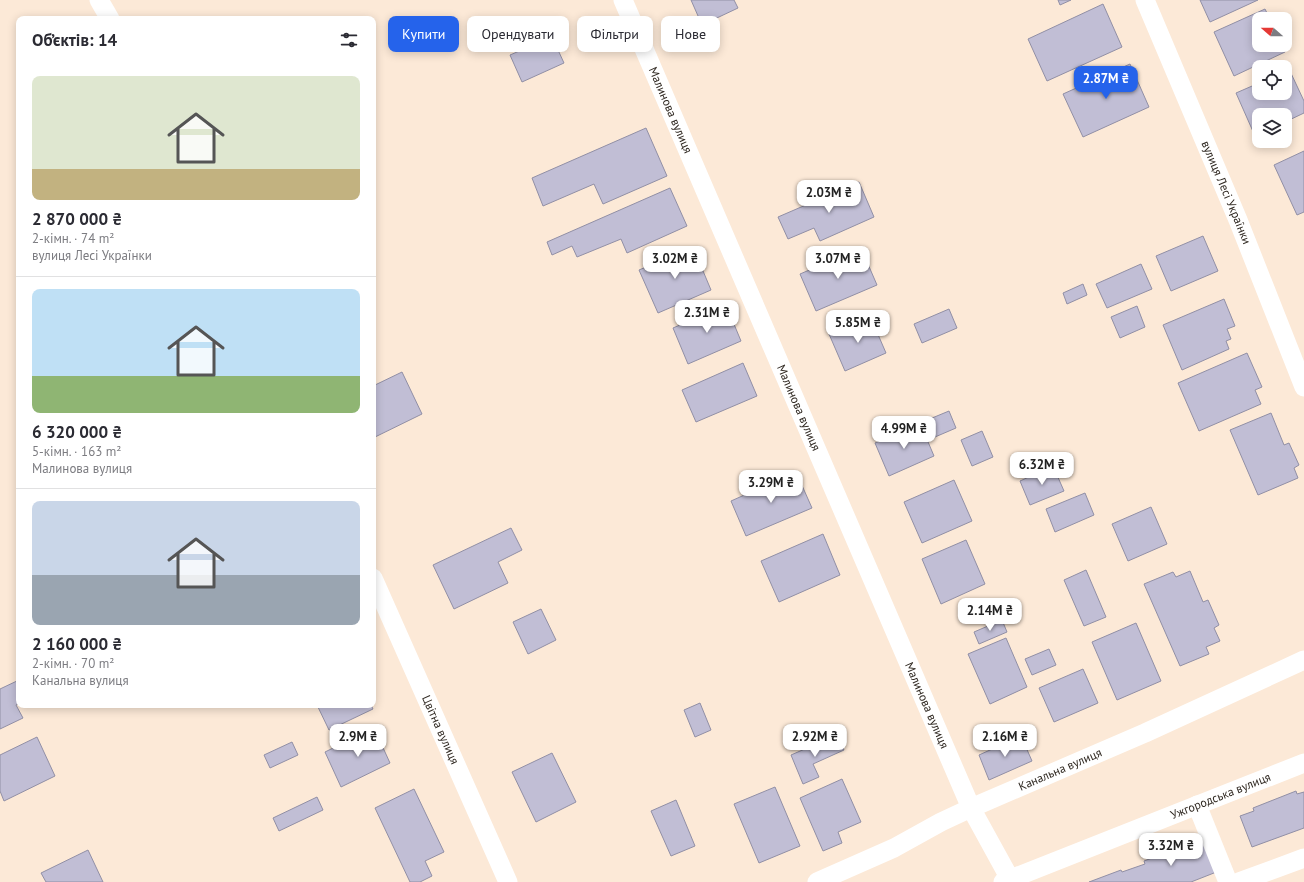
<!DOCTYPE html>
<html lang="uk">
<meta charset="utf-8">
<style>
body{margin:0;font-family:"PT Sans",sans-serif;background:#f7f7f7;color:#2b2b33;height:100vh;display:flex;flex-direction:column;font-size:15px;white-space:nowrap}
*{box-sizing:border-box;margin:0}
p{font-size:13px;color:#7c7c81}
.icon{flex:none;width:22px;height:22px;fill:none;stroke:currentColor;stroke-width:2;stroke-linecap:round;stroke-linejoin:round}
.map{position:relative;flex:1;overflow:hidden}
.side{position:absolute;left:16px;top:16px;width:360px;height:692px;display:flex;flex-direction:column;background:#fff;border-radius:8px;box-shadow:0 2px 10px #0003}
.side>*{flex:none}
.hud{position:absolute;left:388px;top:16px;width:380px;height:36px;display:flex;gap:8px}
.needle{width:26px;rotate:290deg}
.fabs{position:absolute;left:1252px;top:12px;display:grid;gap:8px}
.fabs a{display:grid;place-items:center;width:40px;height:40px;border-radius:8px;background:#fff;box-shadow:0 2px 10px #0003;font-size:20px}
.price{position:absolute;translate:-50% -34px;padding:0 9px;border-radius:8px;background:#fff;color:#222;font-size:13px;line-height:26px;filter:drop-shadow(0 1px 2px #0008)}
.price::after{content:'';position:absolute;left:50%;top:24px;width:12px;height:9px;margin-left:-6px;background:inherit;clip-path:polygon(0 0,100% 0,50% 100%)}
.price.on{background:#2563eb;color:#fff}
ul{padding:0;list-style:none}
li{display:grid;align-content:center;gap:8px;height:212px;padding:0 16px}
li+li{border-top:1px solid #e1e1e2}
li span{display:grid;place-items:center;height:124px;border-radius:8px;color:#555}
li>.icon{margin-inline-start:auto}
span .icon{width:72px;height:72px;fill:#fffc;stroke-width:1}
li b{font-size:17px}
h2{display:flex;justify-content:space-between;align-items:center;height:48px;padding:0 16px;font-size:17px}
.tag{padding:0 14px;border-radius:8px;background:#fff;box-shadow:0 2px 10px #0003;font-size:14px;line-height:36px}
.tag.on{background:#2563eb;color:#fff}
.map>svg:first-child{display:block}
.building{fill:#c1bed5;stroke:#918fa5}
.lines{fill:none;stroke-linecap:round;stroke-linejoin:round}
.street{stroke:#fff;stroke-width:19}
.labels{text-anchor:middle;stroke-width:3.5;stroke-linejoin:round;paint-order:stroke}
.street-label{font-size:12px;fill:#302922;stroke:#fdf9f5}
</style>
<div class="map">
<svg width="1304" height="882" viewBox="0 0 1304 882">
<rect width="100%" height="100%" fill="#fce9d7"/>
<g class="building">
<polygon points="691,0 734,0 738,8 702,25"/>
<polygon points="1058,0 1071,0 1060,5"/>
<polygon points="1200,0 1258,0 1210,22"/>
<polygon points="1103,4 1122,47 1047,81 1028,39"/>
<polygon points="1265,9 1270,19 1259,19 1259,45 1282,45 1285,52 1234,76 1214,32"/>
<polygon points="552,37 564,63 522,82 510,55"/>
<polygon points="1130,64 1149,107 1083,137 1063,94"/>
<polygon points="1289,69 1304,101 1304,113 1285,122 1285,115 1259,115 1259,134 1255,136 1236,93 1259,83 1259,93 1285,93 1285,71"/>
<polygon points="646,128 667,176 603,204 594,184 543,206 532,178"/>
<polygon points="1304,151 1304,212 1297,215 1274,165"/>
<polygon points="859,182 874,217 820,241 814,228 788,239 778,217"/>
<polygon points="670,188 687,226 627,253 621,239 577,257 572,246 552,255 547,242"/>
<polygon points="1203,236 1218,271 1171,291 1156,256"/>
<polygon points="693,247 711,290 658,313 639,270"/>
<polygon points="861,248 877,285 816,311 800,274"/>
<polygon points="1141,264 1152,289 1107,308 1096,284"/>
<polygon points="1083,284 1087,295 1067,304 1063,293"/>
<polygon points="1224,299 1235,326 1227,329 1231,339 1226,341 1229,349 1182,370 1163,325"/>
<polygon points="726,305 741,341 688,364 673,328"/>
<polygon points="1137,306 1145,327 1120,338 1111,317"/>
<polygon points="949,309 957,328 922,343 914,324"/>
<polygon points="870,316 886,353 845,371 829,334"/>
<polygon points="1247,353 1262,387 1255,390 1261,404 1199,431 1178,383"/>
<polygon points="743,363 757,396 696,422 682,390"/>
<polygon points="402,372 422,414 373,438 373,386"/>
<polygon points="949,411 956,428 928,440 920,423"/>
<polygon points="1271,413 1284,445 1289,443 1299,465 1294,468 1298,478 1258,495 1230,430"/>
<polygon points="920,423 934,456 889,476 875,443"/>
<polygon points="982,431 993,457 972,466 961,440"/>
<polygon points="1053,466 1064,491 1030,505 1020,481"/>
<polygon points="796,472 812,508 746,536 731,501"/>
<polygon points="954,480 972,521 922,543 904,502"/>
<polygon points="1085,493 1094,515 1055,532 1046,509"/>
<polygon points="1151,507 1167,544 1128,561 1112,524"/>
<polygon points="511,528 522,550 498,562 508,583 454,609 433,565"/>
<polygon points="823,534 840,575 779,602 761,561"/>
<polygon points="966,540 985,584 941,604 922,559"/>
<polygon points="1086,570 1106,617 1084,626 1064,580"/>
<polygon points="1190,571 1203,602 1208,600 1219,625 1214,628 1220,641 1206,647 1209,654 1180,666 1144,584 1173,572 1176,577"/>
<polygon points="541,609 556,640 528,654 513,622"/>
<polygon points="1002,620 1007,632 979,644 974,632"/>
<polygon points="1136,623 1161,681 1117,700 1092,642"/>
<polygon points="1006,638 1027,687 990,704 968,654"/>
<polygon points="1049,649 1056,665 1032,675 1025,659"/>
<polygon points="1083,669 1098,703 1054,722 1039,688"/>
<polygon points="19,680 19,703 16,705 23,718 0,729 0,689"/>
<polygon points="700,703 711,730 695,737 684,710"/>
<polygon points="317,705 371,705 373,709 329,730"/>
<polygon points="374,728 390,763 341,787 325,752"/>
<polygon points="837,735 844,750 813,764 819,777 803,784 791,755"/>
<polygon points="1021,736 1032,761 989,780 979,755"/>
<polygon points="37,737 55,776 4,801 0,791 0,755"/>
<polygon points="292,742 298,755 270,768 264,755"/>
<polygon points="552,753 576,802 536,822 512,772"/>
<polygon points="842,779 861,822 838,832 842,843 823,851 800,798"/>
<polygon points="775,787 800,846 759,863 734,804"/>
<polygon points="414,789 444,852 425,861 432,876 420,882 410,882 375,808"/>
<polygon points="1296,791 1297,794 1304,792 1304,828 1252,847 1240,816 1254,811 1253,808"/>
<polygon points="317,797 323,810 279,831 273,818"/>
<polygon points="676,800 695,846 671,856 651,811"/>
<polygon points="1207,840 1219,871 1191,882 1089,882 1121,870 1122,872 1145,864 1144,861 1189,844 1190,846"/>
<polygon points="88,850 103,882 46,882 41,873"/>
</g>
<g class="lines">
<g class="street">
<polyline points="99,0 110,19"/>
<path id="s1" d="M623,0L971,808L1010,879"/>
<path id="s2" d="M1145,0L1238,220L1304,387"/>
<path id="s3" d="M373,578L508,882"/>
<polyline points="1197,805 1228,882"/>
<path id="s4" d="M817,882L894,848L941,822L971,808L1145,733L1304,660"/>
<path id="s5" d="M1003,882L1304,763"/>
<polyline points="1239,882 1304,858"/>
</g>
</g>
<g class="labels">
<g class="street-label">
<text dy="4" stroke="none"><textPath href="#s1" startOffset="120">Малинова вулиця</textPath></text>
<text dy="4" stroke="none"><textPath href="#s2" startOffset="209">вулиця Лесі Українки</textPath></text>
<text dy="4" stroke="none"><textPath href="#s1" startOffset="444">Малинова вулиця</textPath></text>
<text dy="4" stroke="none"><textPath href="#s1" startOffset="768">Малинова вулиця</textPath></text>
<text dy="4" stroke="none"><textPath href="#s3" startOffset="166">Цвітна вулиця</textPath></text>
<text dy="4" stroke="none"><textPath href="#s4" startOffset="268">Канальна вулиця</textPath></text>
<text dy="4" stroke="none"><textPath href="#s5" startOffset="234">Ужгородська вулиця</textPath></text>
</g>
</g>
</svg>
<div class="fabs">
<a><svg class="needle" viewBox="-14 -14 28 28"><path d="M0-13l5 13h-10z" fill="#e53935"/><path d="M0 13l5-13h-10z" fill="#7c7c81"/></svg></a>
<a><svg class="icon" aria-label="locate" viewBox="0 0 24 24"><circle cx="12" cy="12" r="6"/><path d="M12 2v4M12 18v4M2 12h4M18 12h4"/></svg></a>
<a><svg class="icon" aria-label="layers" viewBox="0 0 24 24"><path d="M12 4l9 5-9 5-9-5zM3 14l9 5 9-5"/></svg></a>
</div>
<b class="price on" style="left:1106px;top:100px">2.87M ₴</b>
<b class="price" style="left:829px;top:214px">2.03M ₴</b>
<b class="price" style="left:675px;top:280px">3.02M ₴</b>
<b class="price" style="left:838px;top:280px">3.07M ₴</b>
<b class="price" style="left:707px;top:334px">2.31M ₴</b>
<b class="price" style="left:858px;top:344px">5.85M ₴</b>
<b class="price" style="left:904px;top:450px">4.99M ₴</b>
<b class="price" style="left:1042px;top:486px">6.32M ₴</b>
<b class="price" style="left:771px;top:504px">3.29M ₴</b>
<b class="price" style="left:990px;top:632px">2.14M ₴</b>
<b class="price" style="left:358px;top:758px">2.9M ₴</b>
<b class="price" style="left:815px;top:758px">2.92M ₴</b>
<b class="price" style="left:1005px;top:758px">2.16M ₴</b>
<b class="price" style="left:1171px;top:867px">3.32M ₴</b>
<div class="hud">
<a class="tag on">Купити</a>
<a class="tag">Орендувати</a>
<a class="tag">Фільтри</a>
<a class="tag">Нове</a>
</div>
<section class="side">
<h2>Об’єктів: 14<svg class="icon" aria-label="filters" viewBox="0 0 24 24"><path d="M4 7h16M4 17h16"/><circle cx="9" cy="7" r="2"/><circle cx="15" cy="17" r="2"/></svg></h2>
<ul>
<li><span style="background:linear-gradient(#dfe7d0 75%,#c2b280 0)"><svg class="icon" aria-label="home" viewBox="0 0 24 24"><path d="M3 11l9-7 9 7M6 9v11h12V9"/></svg></span><div><b>2 870 000 ₴</b><p>2-кімн. · 74 m²</p><p>вулиця Лесі Українки</p></div></li>
<li><span style="background:linear-gradient(#bfe0f5 70%,#8fb573 0)"><svg class="icon" aria-label="home" viewBox="0 0 24 24"><path d="M3 11l9-7 9 7M6 9v11h12V9"/></svg></span><div><b>6 320 000 ₴</b><p>5-кімн. · 163 m²</p><p>Малинова вулиця</p></div></li>
<li><span style="background:linear-gradient(#c9d6e8 60%,#9aa5b1 0)"><svg class="icon" aria-label="home" viewBox="0 0 24 24"><path d="M3 11l9-7 9 7M6 9v11h12V9"/></svg></span><div><b>2 160 000 ₴</b><p>2-кімн. · 70 m²</p><p>Канальна вулиця</p></div></li>
</ul>
</section>
</div>
